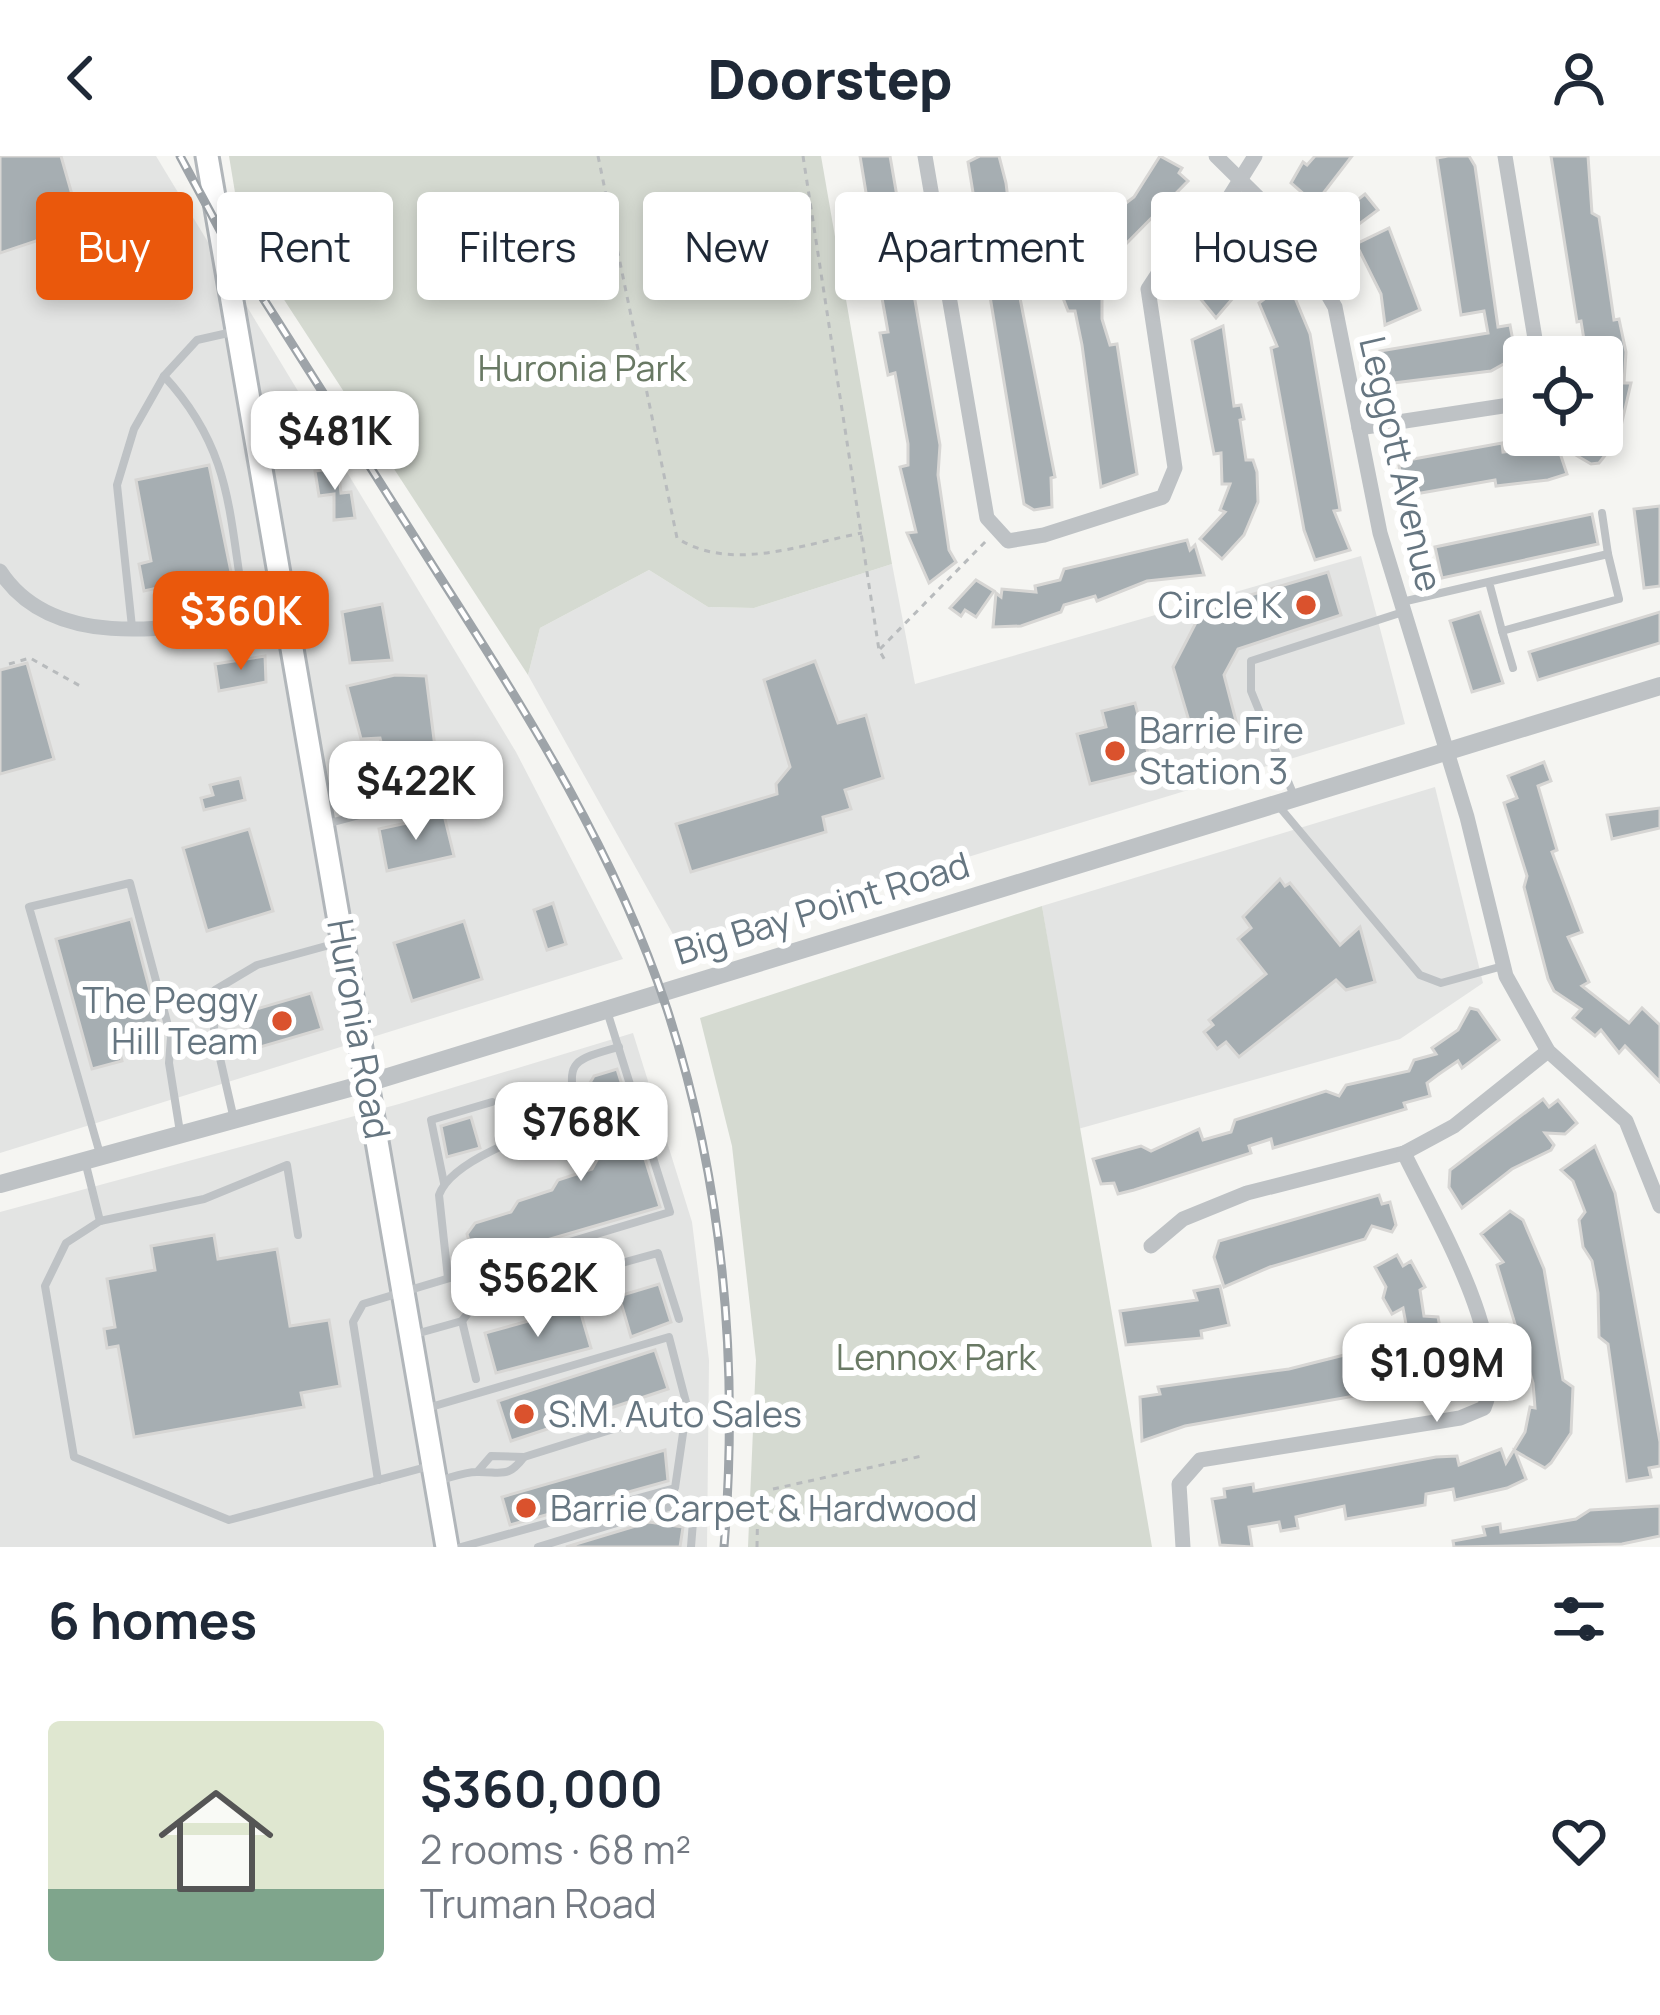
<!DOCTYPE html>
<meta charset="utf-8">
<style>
body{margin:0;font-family:Manrope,sans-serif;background:#f2f2f3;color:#1f2937;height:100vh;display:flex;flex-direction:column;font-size:45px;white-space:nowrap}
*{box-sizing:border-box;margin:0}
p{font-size:39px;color:#747a83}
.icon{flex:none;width:66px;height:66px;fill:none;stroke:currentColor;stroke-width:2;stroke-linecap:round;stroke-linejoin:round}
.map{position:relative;height:1391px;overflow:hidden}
.panel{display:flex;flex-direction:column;background:#fff;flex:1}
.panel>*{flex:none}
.banner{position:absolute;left:36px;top:36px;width:1590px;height:108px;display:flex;gap:24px}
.fabs{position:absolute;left:1503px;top:180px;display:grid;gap:24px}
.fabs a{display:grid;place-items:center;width:120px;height:120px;border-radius:12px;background:#fff;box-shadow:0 6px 18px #0003;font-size:60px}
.price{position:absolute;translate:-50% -102px;padding:0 27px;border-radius:24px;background:#fff;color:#222;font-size:39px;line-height:78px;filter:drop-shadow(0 3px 6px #0008)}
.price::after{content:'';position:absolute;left:50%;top:72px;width:36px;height:27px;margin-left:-18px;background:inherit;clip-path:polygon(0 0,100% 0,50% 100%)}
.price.current{background:#ea580c;color:#fff}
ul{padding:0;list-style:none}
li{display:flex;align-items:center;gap:36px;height:300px;padding:0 48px}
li+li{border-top:3px solid #e0e1e3}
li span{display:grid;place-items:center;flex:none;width:336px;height:240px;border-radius:12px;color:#555}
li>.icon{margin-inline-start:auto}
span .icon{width:144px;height:144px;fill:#fffc;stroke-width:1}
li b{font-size:51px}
h2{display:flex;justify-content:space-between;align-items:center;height:144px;padding:0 48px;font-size:51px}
.chip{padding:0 42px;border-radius:12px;background:#fff;box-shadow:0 6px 18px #0003;font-size:42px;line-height:108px}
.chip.current{background:#ea580c;color:#fff}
header{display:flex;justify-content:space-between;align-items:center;height:156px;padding:0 48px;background:#fff;font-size:54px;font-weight:800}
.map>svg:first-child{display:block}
.built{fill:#e3e4e3}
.green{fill:#d5dad1}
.building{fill:#a6aeb2;stroke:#d7d6d4;stroke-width:3}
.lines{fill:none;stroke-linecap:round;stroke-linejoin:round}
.secondary-casing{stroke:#b1b6ba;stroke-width:27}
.path{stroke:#b8bbbd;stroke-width:3;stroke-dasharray:6 6;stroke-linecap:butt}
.service{stroke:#bec2c5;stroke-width:8}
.minor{stroke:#bec2c5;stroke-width:15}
.tertiary{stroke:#bec2c5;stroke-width:18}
.secondary{stroke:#fff;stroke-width:21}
.rail-casing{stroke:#9ea4a9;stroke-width:9}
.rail{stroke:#fff;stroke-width:4.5;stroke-dasharray:14;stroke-linecap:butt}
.poi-dot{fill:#da522d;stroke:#fff;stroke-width:4.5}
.labels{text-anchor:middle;stroke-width:12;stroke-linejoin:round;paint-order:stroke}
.park-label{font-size:36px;fill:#697964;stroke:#fff}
.street-label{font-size:36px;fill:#667681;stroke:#fff}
.poi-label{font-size:36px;fill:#667681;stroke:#fff;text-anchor:start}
</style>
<header><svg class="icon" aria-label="back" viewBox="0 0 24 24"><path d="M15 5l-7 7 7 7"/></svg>Doorstep<svg class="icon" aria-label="person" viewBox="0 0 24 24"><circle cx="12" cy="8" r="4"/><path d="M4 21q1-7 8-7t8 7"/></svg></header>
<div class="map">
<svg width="1660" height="1391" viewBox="0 0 1660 1391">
<rect width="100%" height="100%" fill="#f5f5f2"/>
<g class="built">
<polygon points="0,0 156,0 516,596 623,803 0,997"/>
<polygon points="1361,400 1405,568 679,789 528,519 540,472 649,414 708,451 754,452 892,408 915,528"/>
<polygon points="1435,631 1483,827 1400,883 1078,973 1042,750"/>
<polygon points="633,877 692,1066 709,1204 707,1391 0,1391 0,1056 399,948"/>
</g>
<g class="green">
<polygon points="229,0 821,0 892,408 754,452 708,451 649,414 540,472 528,519 242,79"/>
<polygon points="1042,750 1152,1391 748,1391 756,1204 732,990 700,862"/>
</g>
<g class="building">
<polygon points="0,0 61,0 81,70 0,97"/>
<polygon points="860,0 890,0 940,289 938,319 949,394 956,406 929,427 907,377 916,376 900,311 908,309 908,288 895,217 888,219 880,177 888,176 874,97 862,62 870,61"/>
<polygon points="980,0 999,0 1006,27 1020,142 1055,321 1051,322 1052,351 1034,354 1024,348 968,6"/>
<polygon points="1160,0 1182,12 1179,17 1188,25 1120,94 1102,123 1102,163 1110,189 1117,188 1137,318 1101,331 1082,189 1075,155 1068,155 1063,142 1063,114 1076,85 1134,41"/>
<polygon points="1315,0 1352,0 1315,48 1291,27 1303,6 1307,9"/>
<polygon points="1448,0 1469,0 1475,10 1498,171 1510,169 1516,201 1491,215 1385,228 1380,195 1488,177 1484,155 1461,159 1437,2"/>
<polygon points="1551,0 1588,0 1592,57 1599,61 1614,164 1619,163 1626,196 1624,227 1631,227 1618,283 1599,307 1591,308 1557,288 1567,318 1548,324 1496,330 1495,324 1404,340 1399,310 1409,308 1408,304 1502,287 1503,296 1545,291 1570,279 1587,279 1602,288 1602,188 1585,190 1581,165 1577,166"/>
<polygon points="1365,38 1378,54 1351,74 1339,58"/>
<polygon points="1389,72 1420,154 1385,169 1381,138 1356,88"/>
<polygon points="1244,76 1274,94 1216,162 1194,135"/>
<polygon points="1288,125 1310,178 1340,354 1334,355 1350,394 1315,404 1304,374 1271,192 1277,190 1259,147"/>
<polygon points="1223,170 1234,250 1241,249 1244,263 1240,264 1246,304 1253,304 1257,316 1258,346 1244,379 1222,403 1200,383 1225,356 1220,354 1230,328 1222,328 1221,297 1214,298 1192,184"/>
<polygon points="209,309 231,416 144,435 139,408 151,405 136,324"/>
<polygon points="338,312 341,337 351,336 355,362 334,364 334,338 319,340 315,315"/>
<polygon points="1660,350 1660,430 1644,432 1634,353"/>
<polygon points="1592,358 1598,388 1442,422 1435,391"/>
<polygon points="1187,384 1190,394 1195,389 1204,419 1147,425 1097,445 1095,440 1064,449 1061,456 1021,470 993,471 996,437 1001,441 1002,433 1036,436 1035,430 1060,424 1064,413"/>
<polygon points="1328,416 1341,459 1238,493 1224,519 1240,580 1197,592 1173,511 1203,453"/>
<polygon points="976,424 994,435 976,461 965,454 961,460 950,452"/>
<polygon points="382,448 392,504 350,507 342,456"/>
<polygon points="1480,456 1503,527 1472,536 1450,465"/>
<polygon points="1660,456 1660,487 1538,524 1529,496"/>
<polygon points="265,500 266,526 219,535 215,508"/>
<polygon points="815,505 838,567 866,559 883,622 845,634 851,653 823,661 826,676 691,716 676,668 777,638 776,628 790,611 764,524"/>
<polygon points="27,507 54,603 0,618 0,514"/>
<polygon points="395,519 426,520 438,615 390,619 380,582 361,583 347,530"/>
<polygon points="1135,547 1152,613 1090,628 1077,578 1106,571 1102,555"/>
<polygon points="1544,606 1551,625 1538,630 1557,694 1552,696 1582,776 1568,781 1589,826 1582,830 1629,867 1642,852 1660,869 1660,926 1625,890 1619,897 1601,874 1595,880 1573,862 1581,853 1554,835 1548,823 1524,731 1527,720 1504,647 1517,642 1508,620"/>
<polygon points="240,622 245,644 204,654 201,642 213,639 210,629"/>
<polygon points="1660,652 1660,672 1612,683 1607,659"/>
<polygon points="444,659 454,700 387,715 379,673"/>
<polygon points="249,673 273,755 207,775 183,692"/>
<polygon points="1280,723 1285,730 1290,727 1340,789 1360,771 1375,826 1346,834 1336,824 1239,901 1226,886 1217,893 1204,876 1213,869 1209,864 1266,818 1238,783 1251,772 1243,761"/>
<polygon points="553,747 566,788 547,794 534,754"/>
<polygon points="131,763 159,869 116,881 122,905 92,913 56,783"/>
<polygon points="464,765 482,823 412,845 394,787"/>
<polygon points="311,837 322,873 253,893 243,857"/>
<polygon points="1470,852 1478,854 1499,884 1462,912 1458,905 1439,918 1427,927 1430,940 1404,947 1406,953 1273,992 1271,983 1249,990 1251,997 1134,1034 1118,1038 1114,1027 1101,1028 1093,1003 1141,990 1151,995 1199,973 1203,984 1231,976 1235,964 1326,935 1339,940 1346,929 1409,915 1414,904 1436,898 1432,892 1458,874"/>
<polygon points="617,913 660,1051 475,1105 467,1078 475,1067 511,1056 518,1045 552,1034 558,1024 592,1013 598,1002 589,973 596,961 587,932 594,920"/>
<polygon points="1543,943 1549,951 1558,944 1577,967 1565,978 1545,977 1554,989 1551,994 1512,1013 1462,1052 1449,1031 1450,1014"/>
<polygon points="471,961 480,992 447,1001 441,970"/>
<polygon points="1595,990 1615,1037 1660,1286 1660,1310 1649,1312 1651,1321 1627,1325 1608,1188 1599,1181 1598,1137 1592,1105 1583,1091 1579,1064 1585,1056 1573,1025 1561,1014"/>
<polygon points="1379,1039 1382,1048 1390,1046 1396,1069 1392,1076 1372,1070 1365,1083 1270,1111 1224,1131 1214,1101 1219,1085"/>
<polygon points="1510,1055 1523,1064 1544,1113 1563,1224 1573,1231 1571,1277 1551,1307 1545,1312 1515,1295 1526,1323 1507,1332 1455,1344 1453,1333 1426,1338 1425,1349 1346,1363 1344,1350 1296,1361 1298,1372 1281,1375 1279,1366 1249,1371 1252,1391 1220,1389 1212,1343 1225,1341 1224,1333 1253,1328 1254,1335 1436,1301 1457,1300 1459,1309 1501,1293 1506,1307 1525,1276 1530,1251 1535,1252 1533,1227 1497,1109 1503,1106 1481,1078"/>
<polygon points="214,1079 218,1103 277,1093 290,1170 329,1164 340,1230 301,1237 304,1251 134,1281 118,1190 107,1192 104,1173 115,1171 107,1123 155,1114 151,1090"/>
<polygon points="1397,1099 1403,1110 1411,1105 1425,1131 1420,1134 1424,1160 1438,1161 1449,1219 1440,1221 1443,1233 1419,1238 1403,1152 1392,1158 1383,1142 1386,1131 1375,1111"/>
<polygon points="659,1128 671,1166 631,1181 619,1140"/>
<polygon points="1220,1130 1229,1169 1201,1175 1202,1182 1126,1189 1120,1155 1197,1144 1194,1135"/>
<polygon points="579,1151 591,1192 496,1217 485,1177"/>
<polygon points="1372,1192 1377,1236 1185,1270 1142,1285 1140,1241 1160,1238 1158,1231 1289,1213"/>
<polygon points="655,1194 668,1233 511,1285 498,1245"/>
<polygon points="665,1294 668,1325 510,1369 502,1341"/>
<polygon points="1660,1350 1660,1380 1622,1388 1454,1391 1453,1385 1485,1379 1483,1371 1500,1368 1501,1376 1576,1363 1590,1354"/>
<polygon points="649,1366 683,1371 680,1391 566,1391"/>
</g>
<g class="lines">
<defs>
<polyline id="secondary" points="207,0 447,1391"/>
</defs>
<use href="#secondary" class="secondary-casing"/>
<g class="path">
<path d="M598,0L677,382C731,417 803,388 862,377"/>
<polyline points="803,0 879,494 886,506"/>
<polyline points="880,493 987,384"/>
<polyline points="9,508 30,502 82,531"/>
<polyline points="773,1333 922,1300"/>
<polyline points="757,1391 758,1338"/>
</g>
<g class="service">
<path d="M164,220C235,297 228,362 246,460"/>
<polyline points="1602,357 1608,398"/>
<polyline points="201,429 239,423"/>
<polyline points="1402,446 1608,398 1619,443 1502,475 1489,426"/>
<polyline points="132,471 117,329 134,273 164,220 197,184 237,175"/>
<polyline points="1502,475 1513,512"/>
<polyline points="1294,640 1251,535 1251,505 1403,456"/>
<polyline points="1277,648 1420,819 1441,827 1503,810"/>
<polyline points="326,668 460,632"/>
<polyline points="233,959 214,876 215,834 257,809 337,787"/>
<polyline points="100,998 29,751 130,727 171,881 169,907 180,976"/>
<polyline points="85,1005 100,1065"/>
<polyline points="444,1027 431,964 492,946"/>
<polyline points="298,1079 287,1009 204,1043 100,1065 66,1087 45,1130 74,1301 229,1364 430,1310"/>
<path d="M448,1122L439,1039C452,1002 539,975 574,963C573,909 559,907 619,891"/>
<polyline points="462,1165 476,1223"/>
<polyline points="412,1179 462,1165 471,1153 502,1140 658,1097 679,1163"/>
<polyline points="424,1253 669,1181 687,1250 524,1301"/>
<polyline points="378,1324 353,1166 363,1148 670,1056 607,855"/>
<path d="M437,1325C450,1322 466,1315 479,1316C503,1316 508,1322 524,1301L491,1300L478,1315"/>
<polyline points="461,1391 675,1332 687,1250"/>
<polyline points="538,1391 682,1347 694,1353 691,1391"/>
</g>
<g class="minor">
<polyline points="925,0 987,362 1008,385 1044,379 1163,341 1175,312 1148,133 1169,101 1227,45 1255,0"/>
<polyline points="1216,0 1290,73 1335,151 1380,377 1467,661 1506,820 1548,895 1626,965 1660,1050"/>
<polyline points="1505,0 1538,201"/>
<polyline points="1359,272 1516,248 1524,242"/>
<path d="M0,415C59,506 201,466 289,454"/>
<polyline points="1151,1090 1183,1063 1247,1037 1404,997 1454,970 1548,895"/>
<path d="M1183,1391L1179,1328L1200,1304L1460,1262L1484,1252C1512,1188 1433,1058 1404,997"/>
</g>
<polyline class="tertiary" points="0,1028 368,927 1660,530"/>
<use href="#secondary" class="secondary"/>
<defs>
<path id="rail" d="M180,0L221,76C294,191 367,306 440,421C528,559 616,697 667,853C724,1028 739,1208 724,1391"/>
</defs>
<use href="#rail" class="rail-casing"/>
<use href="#rail" class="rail"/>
</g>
<g class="poi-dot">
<circle cx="1306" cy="449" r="12"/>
<circle cx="1115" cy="595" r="12"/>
<circle cx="282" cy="865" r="12"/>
<circle cx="524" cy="1258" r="12"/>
<circle cx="526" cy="1352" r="12"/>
</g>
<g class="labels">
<g class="park-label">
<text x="582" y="225">Huronia Park</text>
<text x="936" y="1214">Lennox Park</text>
</g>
<g class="street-label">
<text transform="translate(1401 308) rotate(77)" y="13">Leggott Avenue</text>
<text transform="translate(822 752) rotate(-17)" y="13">Big Bay Point Road</text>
<text transform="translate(359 873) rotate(80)" y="13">Huronia Road</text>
</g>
<g class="poi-label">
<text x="1282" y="462" text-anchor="end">Circle K</text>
<text x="1139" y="587">Barrie Fire<tspan x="1139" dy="41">Station 3</tspan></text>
<text x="258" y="857" text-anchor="end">The Peggy<tspan x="258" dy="41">Hill Team</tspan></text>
<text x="548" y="1271">S.M. Auto Sales</text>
<text x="550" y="1365">Barrie Carpet &amp; Hardwood</text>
</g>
</g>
</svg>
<div class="fabs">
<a><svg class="icon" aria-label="locate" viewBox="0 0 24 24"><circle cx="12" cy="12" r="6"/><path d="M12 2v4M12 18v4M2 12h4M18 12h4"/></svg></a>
</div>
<b class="price" style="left:335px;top:337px">$481K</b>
<b class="price current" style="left:241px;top:517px">$360K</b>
<b class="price" style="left:416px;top:687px">$422K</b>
<b class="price" style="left:581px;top:1028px">$768K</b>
<b class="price" style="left:538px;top:1184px">$562K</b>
<b class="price" style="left:1437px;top:1269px">$1.09M</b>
<div class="banner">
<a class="chip current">Buy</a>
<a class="chip">Rent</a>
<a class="chip">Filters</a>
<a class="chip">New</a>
<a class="chip">Apartment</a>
<a class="chip">House</a>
</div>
</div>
<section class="panel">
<h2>6 homes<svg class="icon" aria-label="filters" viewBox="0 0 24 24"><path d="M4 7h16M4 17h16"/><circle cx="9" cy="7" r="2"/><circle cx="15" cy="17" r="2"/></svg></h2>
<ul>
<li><span style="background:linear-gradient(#dfe7d0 70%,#7fa58c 0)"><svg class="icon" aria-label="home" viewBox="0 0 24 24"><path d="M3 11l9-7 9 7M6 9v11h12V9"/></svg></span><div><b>$360,000</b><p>2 rooms · 68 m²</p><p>Truman Road</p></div><svg class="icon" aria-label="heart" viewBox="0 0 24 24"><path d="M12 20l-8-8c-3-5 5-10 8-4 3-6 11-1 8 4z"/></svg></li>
</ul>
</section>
